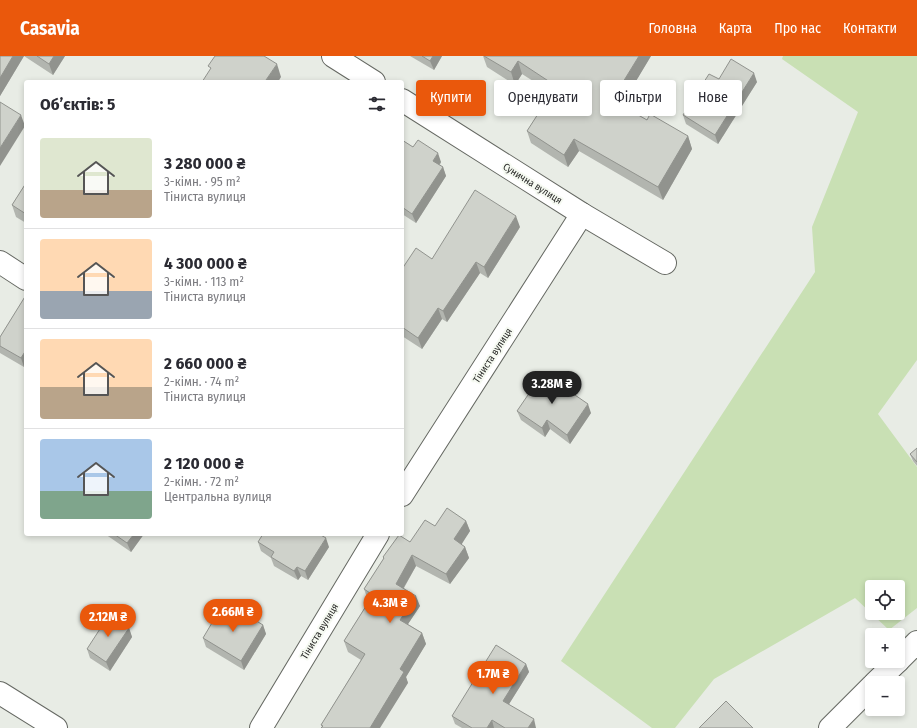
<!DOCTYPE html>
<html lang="uk">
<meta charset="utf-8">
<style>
body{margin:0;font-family:"Fira Sans Condensed",sans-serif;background:#f2f2f3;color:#2b2b33;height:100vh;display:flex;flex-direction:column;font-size:15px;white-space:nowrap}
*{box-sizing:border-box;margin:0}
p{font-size:13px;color:#7c7c81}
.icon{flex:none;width:22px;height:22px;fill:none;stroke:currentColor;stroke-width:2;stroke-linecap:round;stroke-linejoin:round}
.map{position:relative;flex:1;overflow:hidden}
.side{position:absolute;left:24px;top:24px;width:380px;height:456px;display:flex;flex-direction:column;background:#fff;border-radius:4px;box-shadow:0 2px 6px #0003}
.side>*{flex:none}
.banner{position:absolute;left:416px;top:24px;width:380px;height:36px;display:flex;gap:8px}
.controls{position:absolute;left:865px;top:524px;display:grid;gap:8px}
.controls a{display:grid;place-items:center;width:40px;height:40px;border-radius:4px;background:#fff;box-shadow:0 2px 6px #0003;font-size:20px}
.price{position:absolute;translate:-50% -34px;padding:0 9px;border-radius:14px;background:#ea580c;color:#fff;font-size:13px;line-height:26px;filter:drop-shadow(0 1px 2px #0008)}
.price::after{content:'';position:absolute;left:50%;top:24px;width:12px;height:9px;margin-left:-6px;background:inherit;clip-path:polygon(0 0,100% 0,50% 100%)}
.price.on{background:#222;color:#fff}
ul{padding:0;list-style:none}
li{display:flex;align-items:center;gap:12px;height:100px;padding:0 16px}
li+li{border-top:1px solid #e1e1e2}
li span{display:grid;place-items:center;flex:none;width:112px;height:80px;border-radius:4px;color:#555}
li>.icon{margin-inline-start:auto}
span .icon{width:48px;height:48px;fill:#fffc;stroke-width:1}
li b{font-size:17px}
h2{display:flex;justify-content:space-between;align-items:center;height:48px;padding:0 16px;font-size:17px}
.tag{padding:0 14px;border-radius:4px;background:#fff;box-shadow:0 2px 6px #0003;font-size:14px;line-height:36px}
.tag.on{background:#ea580c;color:#fff}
header{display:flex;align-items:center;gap:24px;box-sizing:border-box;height:56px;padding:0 20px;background:#ea580c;color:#fff}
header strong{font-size:19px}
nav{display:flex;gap:22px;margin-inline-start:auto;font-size:14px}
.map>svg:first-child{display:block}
.green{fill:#c9e0b4;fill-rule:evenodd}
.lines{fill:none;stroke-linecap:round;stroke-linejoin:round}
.minor-casing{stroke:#656862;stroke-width:24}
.minor{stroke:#fff;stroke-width:22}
.wall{fill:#b2b5af}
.shaded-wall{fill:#91938e}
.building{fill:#cfd2cb;stroke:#91938e}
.labels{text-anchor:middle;stroke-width:4;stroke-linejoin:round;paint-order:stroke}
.street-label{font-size:10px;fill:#282927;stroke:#f6faf2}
</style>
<header>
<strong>Casavia</strong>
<nav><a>Головна</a><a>Карта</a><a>Про нас</a><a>Контакти</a></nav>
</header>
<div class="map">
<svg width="917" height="672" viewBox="0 0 917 672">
<rect width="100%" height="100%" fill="#e8ece5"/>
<path class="green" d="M783,0H917V304L878,358L917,411V552L889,574L855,542L714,623L675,672H652L561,605L815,216L812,171L858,56L782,3ZM872,531H898V557H872Z"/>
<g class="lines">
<defs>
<g id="minor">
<polyline points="333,0 374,26"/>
<polyline points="402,44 582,158 665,207"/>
<polyline points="0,206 26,223"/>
<polyline points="402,439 582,158"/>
<polyline points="898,605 917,586"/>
<polyline points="875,627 898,605"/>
<polyline points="0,637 56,672"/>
<polyline points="261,672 378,478"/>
<polyline points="830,672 872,630"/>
</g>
</defs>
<use href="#minor" class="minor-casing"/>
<use href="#minor" class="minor"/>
</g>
<g class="wall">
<polygon points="0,0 65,0 53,19 24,0 0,40"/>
<polygon points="410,0 442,0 434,14"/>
<polygon points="483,0 651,0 621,49 647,64 688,80 692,93 663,144 579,95 568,111 531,87 527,75 552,37 522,18 515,29 487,11"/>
<polygon points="719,23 757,26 718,88 686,68 683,59"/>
<polygon points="402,84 413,91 441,106 440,109 443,111 446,120 416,167 402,158"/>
<polygon points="26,127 26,167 16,161 12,149"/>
<polygon points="520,171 488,222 480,217 447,266 442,263 422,293 402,280 402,213"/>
<polygon points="26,239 26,308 24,311 0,297 0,281"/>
<polygon points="517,355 591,357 570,388 550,373 545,381 521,364"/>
<polygon points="917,392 917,410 913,405 910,398"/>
<polygon points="466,465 470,475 461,488 465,491 469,502 450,528 416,510 404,532 420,550 408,568 422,577 426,588 406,621 408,627 322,671 321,669 361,604 348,596 344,585 369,545 368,544 364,533 383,504 383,501 410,486 435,470"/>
<polygon points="105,478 144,478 131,496"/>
<polygon points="258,486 329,491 308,524 301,520 298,524 274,510 271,502 261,495"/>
<polygon points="242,563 263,569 266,578 244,614 206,591 203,582"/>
<polygon points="129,572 132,581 110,615 90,602 87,593"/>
<polygon points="526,608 529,616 509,648 536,672 462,672 455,668 452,660"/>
</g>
<g class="shaded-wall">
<polygon points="13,0 24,0 0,40 0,22"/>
<polygon points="54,0 65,0 53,19 49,8"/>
<polygon points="433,0 442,0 434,14 430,5"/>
<polygon points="639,0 651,0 617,57 612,44"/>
<polygon points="518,5 522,18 515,29 511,16"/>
<polygon points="277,8 281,21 278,26 267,26 266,24"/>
<polygon points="754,17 757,26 718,88 715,79"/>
<polygon points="21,59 25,70 0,110 0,92"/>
<polygon points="688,80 692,93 663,144 658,131"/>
<polygon points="574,83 579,95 568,111 564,99"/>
<polygon points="438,97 441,106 436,113 433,105"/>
<polygon points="443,111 446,120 416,167 412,158"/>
<polygon points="516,160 520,171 488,222 484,211"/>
<polygon points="476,206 480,217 447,266 443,255"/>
<polygon points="438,252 442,263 422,293 418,282"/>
<polygon points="26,294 26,308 24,311 21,302"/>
<polygon points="588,348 591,357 570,388 567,379"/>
<polygon points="547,364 550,373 545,381 542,372"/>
<polygon points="466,465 470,475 458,494 454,483"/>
<polygon points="134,478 144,478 131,496 127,487"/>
<polygon points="326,482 329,491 308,524 305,515"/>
<polygon points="465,491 469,502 450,528 446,518"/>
<polygon points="412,499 416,510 400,538 396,528"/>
<polygon points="297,511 301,520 298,524 294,515"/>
<polygon points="416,540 420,550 404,574 400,564"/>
<polygon points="263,569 266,578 244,614 241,605"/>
<polygon points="129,572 132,581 110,615 106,606"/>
<polygon points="422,577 426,588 406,621 408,627 380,672 370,672 400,613"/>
<polygon points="526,608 529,616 506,653 503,645"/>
<polygon points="534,663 536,672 528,672"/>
<polygon points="492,664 494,672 487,672"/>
</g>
<g class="building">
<polygon points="0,0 13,0 0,22"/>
<polygon points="37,0 54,0 49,8"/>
<polygon points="215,0 264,0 277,8 266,24 270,26 202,26 211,12 208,10"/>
<polygon points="422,0 433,0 430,5"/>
<polygon points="484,0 639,0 612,44 647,64 650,58 688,80 658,131 574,83 564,99 527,75 556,30 518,5 511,16"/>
<polygon points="731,3 754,17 715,79 683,59 709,18 719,23"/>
<polygon points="0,46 21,59 0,92"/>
<polygon points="402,84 413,91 418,84 438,97 433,105 443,111 412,158 402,151"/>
<polygon points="26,127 26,158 12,149"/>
<polygon points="475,134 516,160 484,211 476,206 443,255 438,252 418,282 402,271 402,230 403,228 402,227 402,213 416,192 432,203"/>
<polygon points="26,239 26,294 21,302 0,290 0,281"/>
<polygon points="543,317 588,348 567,379 547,364 542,372 517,355"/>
<polygon points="917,392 917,406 910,398"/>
<polygon points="447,452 466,465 454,483 465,491 446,518 412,499 396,528 416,540 400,564 422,577 400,613 404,616 370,672 321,672 323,670 321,669 365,598 344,585 373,539 364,533 384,502 383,501 399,479 410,486 425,464 435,470"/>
<polygon points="114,478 134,478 127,487"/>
<polygon points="263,478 319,478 326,482 305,515 297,511 294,515 271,501 274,496 258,486"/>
<polygon points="222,550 242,563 245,558 263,569 241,605 203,582"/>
<polygon points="109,559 129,572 106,606 87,593"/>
<polygon points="496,589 526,608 503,645 534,663 528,672 505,672 492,664 487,672 472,672 452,660"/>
<polygon points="726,645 753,672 699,672"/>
</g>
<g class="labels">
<g class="street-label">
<text transform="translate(533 127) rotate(32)" y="4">Сунична вулиця</text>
<text transform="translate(492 299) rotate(-57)" y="4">Тіниста вулиця</text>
<text transform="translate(319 575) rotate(-59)" y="4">Тіниста вулиця</text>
</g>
</g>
</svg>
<div class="controls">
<a><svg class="icon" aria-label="locate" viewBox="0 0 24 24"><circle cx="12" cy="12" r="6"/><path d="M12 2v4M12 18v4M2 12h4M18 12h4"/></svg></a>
<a>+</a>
<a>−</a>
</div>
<b class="price on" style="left:552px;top:349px">3.28M ₴</b>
<b class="price" style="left:390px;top:568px">4.3M ₴</b>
<b class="price" style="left:233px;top:577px">2.66M ₴</b>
<b class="price" style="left:108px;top:582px">2.12M ₴</b>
<b class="price" style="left:493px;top:639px">1.7M ₴</b>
<div class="banner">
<a class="tag on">Купити</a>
<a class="tag">Орендувати</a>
<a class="tag">Фільтри</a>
<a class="tag">Нове</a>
</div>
<section class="side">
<h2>Об’єктів: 5<svg class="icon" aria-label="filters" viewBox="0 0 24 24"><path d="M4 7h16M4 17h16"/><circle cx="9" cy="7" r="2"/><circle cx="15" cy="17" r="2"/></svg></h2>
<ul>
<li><span style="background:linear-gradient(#dfe7d0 65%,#b9a48a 0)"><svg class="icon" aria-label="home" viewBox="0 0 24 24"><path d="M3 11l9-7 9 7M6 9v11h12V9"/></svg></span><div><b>3 280 000 ₴</b><p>3-кімн. · 95 m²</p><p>Тіниста вулиця</p></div></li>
<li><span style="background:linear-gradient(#ffd9b3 65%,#9aa5b1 0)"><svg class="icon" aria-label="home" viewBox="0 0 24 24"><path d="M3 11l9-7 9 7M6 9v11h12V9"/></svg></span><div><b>4 300 000 ₴</b><p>3-кімн. · 113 m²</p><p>Тіниста вулиця</p></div></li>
<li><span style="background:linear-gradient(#ffd9b3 60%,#b9a48a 0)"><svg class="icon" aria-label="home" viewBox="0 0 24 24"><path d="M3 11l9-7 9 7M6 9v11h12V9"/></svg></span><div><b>2 660 000 ₴</b><p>2-кімн. · 74 m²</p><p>Тіниста вулиця</p></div></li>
<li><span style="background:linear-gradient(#a9c7e8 65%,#7fa58c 0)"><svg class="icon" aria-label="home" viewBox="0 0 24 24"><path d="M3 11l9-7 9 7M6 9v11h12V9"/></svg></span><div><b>2 120 000 ₴</b><p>2-кімн. · 72 m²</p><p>Центральна вулиця</p></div></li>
</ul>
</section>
</div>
